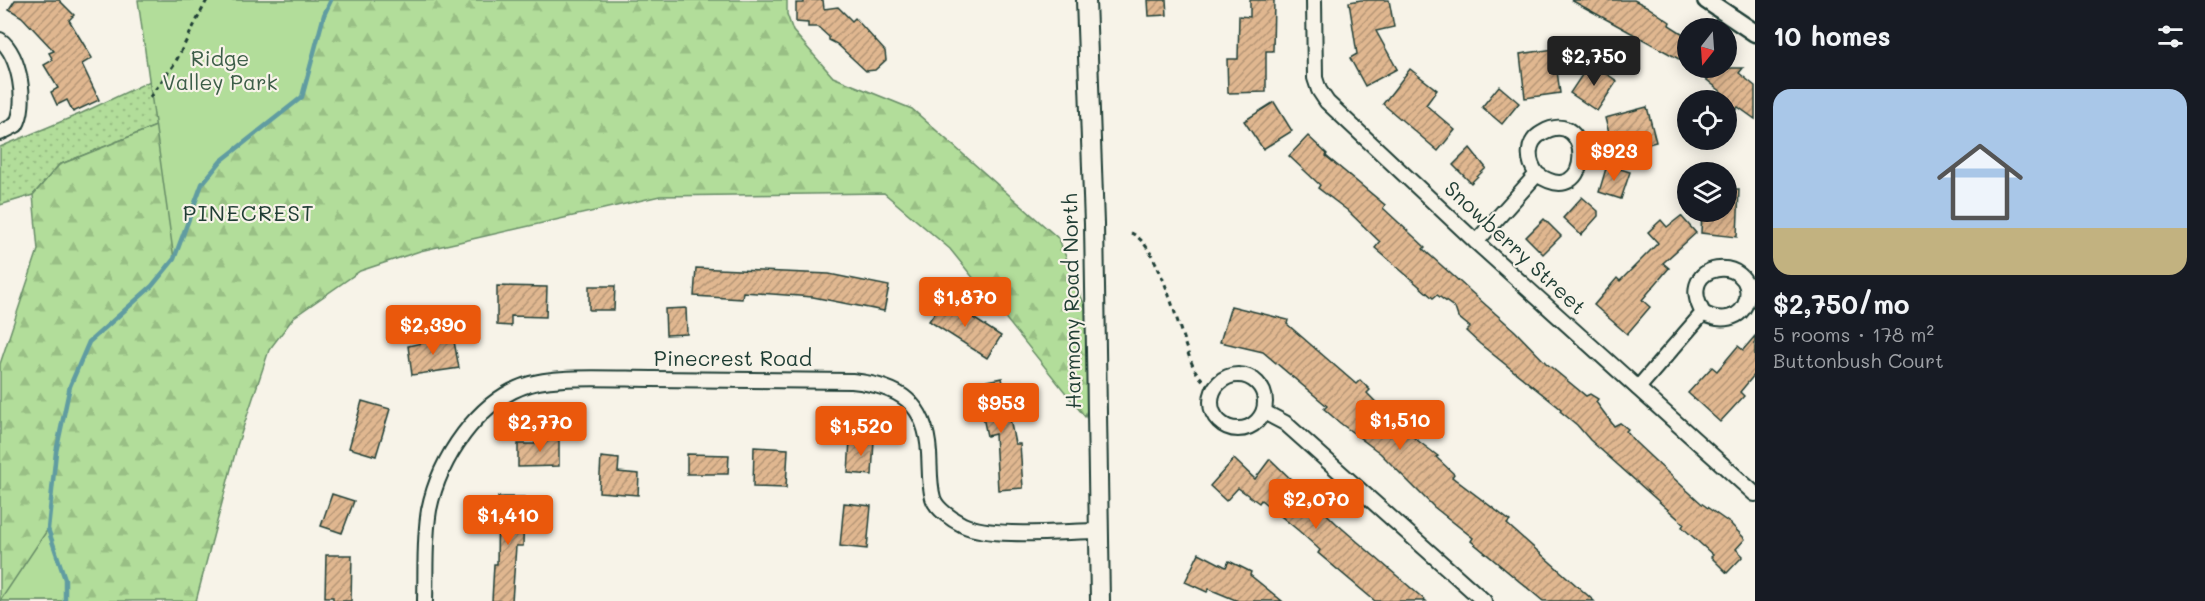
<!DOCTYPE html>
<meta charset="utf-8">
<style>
body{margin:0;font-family:Mali,sans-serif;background:#20242c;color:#f1f3f6;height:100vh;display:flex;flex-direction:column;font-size:22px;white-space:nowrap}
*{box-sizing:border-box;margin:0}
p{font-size:20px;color:#9ea1a6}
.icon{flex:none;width:33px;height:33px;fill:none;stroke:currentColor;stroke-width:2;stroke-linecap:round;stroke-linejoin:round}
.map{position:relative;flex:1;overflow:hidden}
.sheet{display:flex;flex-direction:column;background:#171b24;width:450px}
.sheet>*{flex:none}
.needle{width:39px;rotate:197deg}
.fabs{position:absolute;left:1677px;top:18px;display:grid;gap:12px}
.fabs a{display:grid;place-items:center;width:60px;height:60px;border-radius:50%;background:#171b24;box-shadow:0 3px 15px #0003;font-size:30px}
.price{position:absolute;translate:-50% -51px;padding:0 14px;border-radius:6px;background:#ea580c;color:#fff;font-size:20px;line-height:39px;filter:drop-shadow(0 2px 3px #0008)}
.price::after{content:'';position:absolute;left:50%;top:36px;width:18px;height:14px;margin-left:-9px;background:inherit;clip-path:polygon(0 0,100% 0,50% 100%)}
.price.selected{background:#222;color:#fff}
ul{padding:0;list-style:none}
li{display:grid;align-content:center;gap:12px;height:318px;padding:0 18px}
li span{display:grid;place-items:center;height:186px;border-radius:18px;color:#555}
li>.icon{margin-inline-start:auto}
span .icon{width:108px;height:108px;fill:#fffc;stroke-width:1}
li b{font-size:26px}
h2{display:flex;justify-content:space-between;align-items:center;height:72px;padding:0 18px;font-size:26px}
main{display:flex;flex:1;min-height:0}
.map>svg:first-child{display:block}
.grass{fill:url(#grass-dots);stroke:#688d67;stroke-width:1.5}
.forest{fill:url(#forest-firs);stroke:#688d67;stroke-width:1.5}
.green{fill:#b2dd9a;stroke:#688d67;stroke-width:1.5}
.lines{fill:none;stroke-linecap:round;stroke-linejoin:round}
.stream{stroke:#609ca1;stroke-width:4.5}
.building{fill:url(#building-hatch);stroke:#1f3d34;stroke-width:1.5}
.minor-casing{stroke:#1f3d34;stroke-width:18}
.tertiary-casing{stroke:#1f3d34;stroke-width:21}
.secondary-casing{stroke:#1f3d34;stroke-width:22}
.path{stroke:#1f3d34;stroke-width:3;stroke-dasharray:4.5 4.5;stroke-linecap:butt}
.minor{stroke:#f7f3e8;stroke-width:14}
.tertiary{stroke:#f7f3e8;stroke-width:16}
.secondary{stroke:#f7f3e8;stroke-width:18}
.labels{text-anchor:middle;stroke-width:4.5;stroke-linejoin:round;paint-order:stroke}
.park-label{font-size:21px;fill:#3c5d48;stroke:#f7f3e8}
.street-label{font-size:21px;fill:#1f3d34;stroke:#f7f3e8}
.neighbourhood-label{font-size:22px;letter-spacing:1.5px;fill:#1f3d34;stroke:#f7f3e8}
</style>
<main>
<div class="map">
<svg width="1755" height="601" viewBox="0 0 1755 601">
<defs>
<pattern id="grass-dots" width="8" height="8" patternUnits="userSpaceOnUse" patternTransform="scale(1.5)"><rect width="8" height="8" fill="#b2dd9a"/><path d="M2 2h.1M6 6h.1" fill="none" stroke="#99bf85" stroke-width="1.8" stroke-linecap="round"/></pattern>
<pattern id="forest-firs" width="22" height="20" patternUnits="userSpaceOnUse" patternTransform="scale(1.5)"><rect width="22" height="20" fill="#b2dd9a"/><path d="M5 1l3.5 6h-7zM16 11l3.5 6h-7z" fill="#99bf85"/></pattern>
<pattern id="building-hatch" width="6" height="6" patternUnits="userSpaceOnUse" patternTransform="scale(1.5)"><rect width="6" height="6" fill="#e0b790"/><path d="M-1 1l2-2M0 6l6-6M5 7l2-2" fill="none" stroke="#b59676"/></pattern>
</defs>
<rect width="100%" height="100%" fill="#f7f3e8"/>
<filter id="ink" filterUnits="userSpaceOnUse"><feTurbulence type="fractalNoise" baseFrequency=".0167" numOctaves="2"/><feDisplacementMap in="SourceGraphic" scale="12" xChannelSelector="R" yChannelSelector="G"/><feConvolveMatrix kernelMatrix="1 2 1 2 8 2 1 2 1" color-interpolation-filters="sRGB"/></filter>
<g filter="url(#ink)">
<polygon class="grass" points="150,81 156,126 59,165 33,195 0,205 0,147 82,113"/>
<polygon class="forest" points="161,0 787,0 787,14 793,31 833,77 912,109 1059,239 1103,353 1085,417 950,249 884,193 660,196 420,251 360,271 294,317 269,350 237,446 196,601 0,601 0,364 38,250 33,195 59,165 156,126"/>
<g class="green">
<polygon points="138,0 331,0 324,15 302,97 221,161 202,184 174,259"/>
<polygon points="48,529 65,579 65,601 0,601"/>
</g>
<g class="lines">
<polyline class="stream" points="65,601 65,579 48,529 56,452 70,386 89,342 152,286 174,259 202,184 221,161 302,97 324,15 331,0"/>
</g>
<g class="building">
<polygon points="15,0 59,0 74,15 69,20 92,58 82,64 99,100 73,112 67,100 57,105 51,92 58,88 44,65 53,60 49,53 54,51 22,17 9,9"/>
<polygon points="804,0 823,0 824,9 838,7 852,21 855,18 885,51 886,60 875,70 866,71 837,44 829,40 829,37 818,27 808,27 808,23 796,22 796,3 804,3"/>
<polygon points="1148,0 1166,0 1167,15 1149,16"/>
<polygon points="1250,0 1274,0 1273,51 1266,51 1266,92 1228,93 1227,59 1238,59 1239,16 1250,17"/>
<polygon points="1361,0 1389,0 1394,27 1376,31 1397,69 1365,86 1350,58 1357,54 1349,2"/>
<polygon points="1571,0 1634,0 1646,6 1670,22 1669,25 1688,37 1688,64"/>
<polygon points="1554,49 1560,93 1525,98 1520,54"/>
<polygon points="1590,63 1617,81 1597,111 1570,93"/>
<polygon points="1692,68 1743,68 1739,73 1755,86 1755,119 1738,107 1726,121 1728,97"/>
<polygon points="1410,69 1437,90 1426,105 1455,130 1438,151 1383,104"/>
<polygon points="1499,86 1519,103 1502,124 1482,107"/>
<polygon points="1274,102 1292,131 1263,149 1244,121"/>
<polygon points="1647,107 1656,142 1614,153 1605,118"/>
<polygon points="1308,136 1327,154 1326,156 1385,205 1383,208 1425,247 1423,249 1515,331 1546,363 1586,396 1590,394 1598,399 1596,402 1614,426 1620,423 1628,429 1626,431 1635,442 1668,473 1701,503 1731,524 1745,539 1736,549 1743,556 1727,573 1711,557 1713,555 1682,527 1684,524 1590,440 1577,425 1560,411 1561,409 1480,344 1466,331 1470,327 1458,317 1455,308 1437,295 1433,298 1375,248 1380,242 1347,210 1318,188 1320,185 1289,156"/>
<polygon points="1470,148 1486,168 1471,183 1453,165"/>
<polygon points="1607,165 1630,172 1621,199 1599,192"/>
<polygon points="1726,189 1739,189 1737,237 1701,233 1702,212 1726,212"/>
<polygon points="1582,197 1598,211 1598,216 1581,235 1563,218"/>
<polygon points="1681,216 1696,233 1663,263 1669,268 1642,300 1650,307 1627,334 1594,305 1617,278 1620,281 1658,243 1648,232 1661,220 1667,227"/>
<polygon points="1544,219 1561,236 1543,254 1526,237"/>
<polygon points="696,268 829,274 889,286 884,311 813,297 743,292 742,299 694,296"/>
<polygon points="497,286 547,287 546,317 511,316 511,326 497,325"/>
<polygon points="589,286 615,286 614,310 589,310"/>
<polygon points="944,299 1001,336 987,358 929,321"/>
<polygon points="1231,306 1288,320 1287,324 1356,384 1360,380 1370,390 1367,393 1400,427 1438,456 1436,457 1454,474 1452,477 1510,521 1507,524 1594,601 1543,601 1471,541 1473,538 1434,507 1380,453 1340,423 1324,409 1327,406 1263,352 1220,342"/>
<polygon points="686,308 687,334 666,335 665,309"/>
<polygon points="453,336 459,368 412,375 408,346"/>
<polygon points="1755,336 1755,374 1740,392 1744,396 1720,422 1688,393 1712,367 1717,371 1738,346 1743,350"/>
<polygon points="1002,378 1015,444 1020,444 1023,488 998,490 995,434 987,436 976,383"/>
<polygon points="362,401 390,409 376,456 349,448"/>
<polygon points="535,438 559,438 559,466 518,467 518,444 535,444"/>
<polygon points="850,439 874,440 872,475 848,473"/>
<polygon points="754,447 788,449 786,488 753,487"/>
<polygon points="687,454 729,455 728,474 687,474"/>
<polygon points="601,457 619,459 618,472 639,474 638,495 599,492"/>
<polygon points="1234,459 1255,479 1270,459 1337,524 1426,601 1375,601 1318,553 1320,550 1299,531 1261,500 1259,503 1238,488 1226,501 1210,486"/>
<polygon points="332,494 354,501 342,533 321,526"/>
<polygon points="498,497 524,497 523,546 516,546 512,601 492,601 494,564 497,564"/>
<polygon points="844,503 871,506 867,549 840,546"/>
<polygon points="1199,553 1226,567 1229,561 1251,572 1250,575 1282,601 1238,601 1209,589 1207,592 1185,582"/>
<polygon points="326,555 352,555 351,601 333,601 333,597 325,597"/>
</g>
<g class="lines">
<defs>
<g id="minor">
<polyline points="1314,0 1315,78 1319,90 1327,102 1476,242 1755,494"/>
<path d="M0,40C20,54 28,105 16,125L0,133"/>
<path d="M1476,242L1537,174C1527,161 1526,142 1542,133C1594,103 1594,214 1537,174"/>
<circle cx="1238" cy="402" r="27"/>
<path d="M1638,388L1703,313C1673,260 1755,254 1747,299C1742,321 1719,322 1703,313"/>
<polyline points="1264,412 1285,423 1484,601"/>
<path d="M425,601C426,571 424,540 429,510C439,460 478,399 530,384C560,375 619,379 652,379C719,380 785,380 852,381C899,386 926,402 929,453C930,467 929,484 933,498C936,509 953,520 963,525C994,539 1065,531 1100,531"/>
</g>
<polyline id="tertiary" points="1706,0 1755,33"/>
<polyline id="secondary" points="1086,0 1094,224 1100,601"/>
</defs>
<use href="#minor" class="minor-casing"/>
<use href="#tertiary" class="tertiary-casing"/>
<use href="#secondary" class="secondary-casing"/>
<g class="path">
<polyline points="150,97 175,63 207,0"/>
<path d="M1131,233C1161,245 1180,338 1193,366C1197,376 1207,384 1214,392"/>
</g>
<use href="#minor" class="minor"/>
<use href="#tertiary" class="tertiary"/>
<use href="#secondary" class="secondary"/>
</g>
</g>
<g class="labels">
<g class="park-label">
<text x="220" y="66">Ridge<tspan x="220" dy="24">Valley Park</tspan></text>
</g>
<g class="street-label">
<text transform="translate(1515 248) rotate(43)" y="7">Snowberry Street</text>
<text transform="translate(1072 301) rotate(-91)" y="7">Harmony Road North</text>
<text x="733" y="366">Pinecrest Road</text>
</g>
<g class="neighbourhood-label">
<text x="249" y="221">PINECREST</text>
</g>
</g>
</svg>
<div class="fabs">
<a><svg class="needle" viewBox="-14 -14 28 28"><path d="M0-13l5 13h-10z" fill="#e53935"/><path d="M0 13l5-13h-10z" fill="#9ea1a6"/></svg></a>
<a><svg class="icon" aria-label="locate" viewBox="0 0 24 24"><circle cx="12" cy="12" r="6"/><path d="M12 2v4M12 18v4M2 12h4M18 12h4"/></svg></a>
<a><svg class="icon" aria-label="layers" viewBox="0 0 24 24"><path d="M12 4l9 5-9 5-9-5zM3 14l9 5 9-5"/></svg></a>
</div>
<b class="price selected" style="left:1594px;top:87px">$2,750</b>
<b class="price" style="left:1614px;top:182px">$923</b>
<b class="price" style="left:965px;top:328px">$1,870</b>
<b class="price" style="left:433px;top:356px">$2,390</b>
<b class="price" style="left:1001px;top:434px">$953</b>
<b class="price" style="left:1400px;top:451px">$1,510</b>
<b class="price" style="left:540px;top:453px">$2,770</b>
<b class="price" style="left:861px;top:457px">$1,520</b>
<b class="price" style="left:1316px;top:530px">$2,070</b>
<b class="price" style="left:508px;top:546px">$1,410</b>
</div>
<section class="sheet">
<h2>10 homes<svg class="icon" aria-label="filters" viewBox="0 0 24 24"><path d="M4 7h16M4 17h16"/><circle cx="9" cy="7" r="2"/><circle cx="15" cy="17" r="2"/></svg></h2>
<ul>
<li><span style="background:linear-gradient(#a9c7e8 75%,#c2b280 0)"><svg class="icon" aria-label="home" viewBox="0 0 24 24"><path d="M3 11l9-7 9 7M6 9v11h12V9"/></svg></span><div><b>$2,750/mo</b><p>5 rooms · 178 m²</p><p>Buttonbush Court</p></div></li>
</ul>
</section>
</main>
